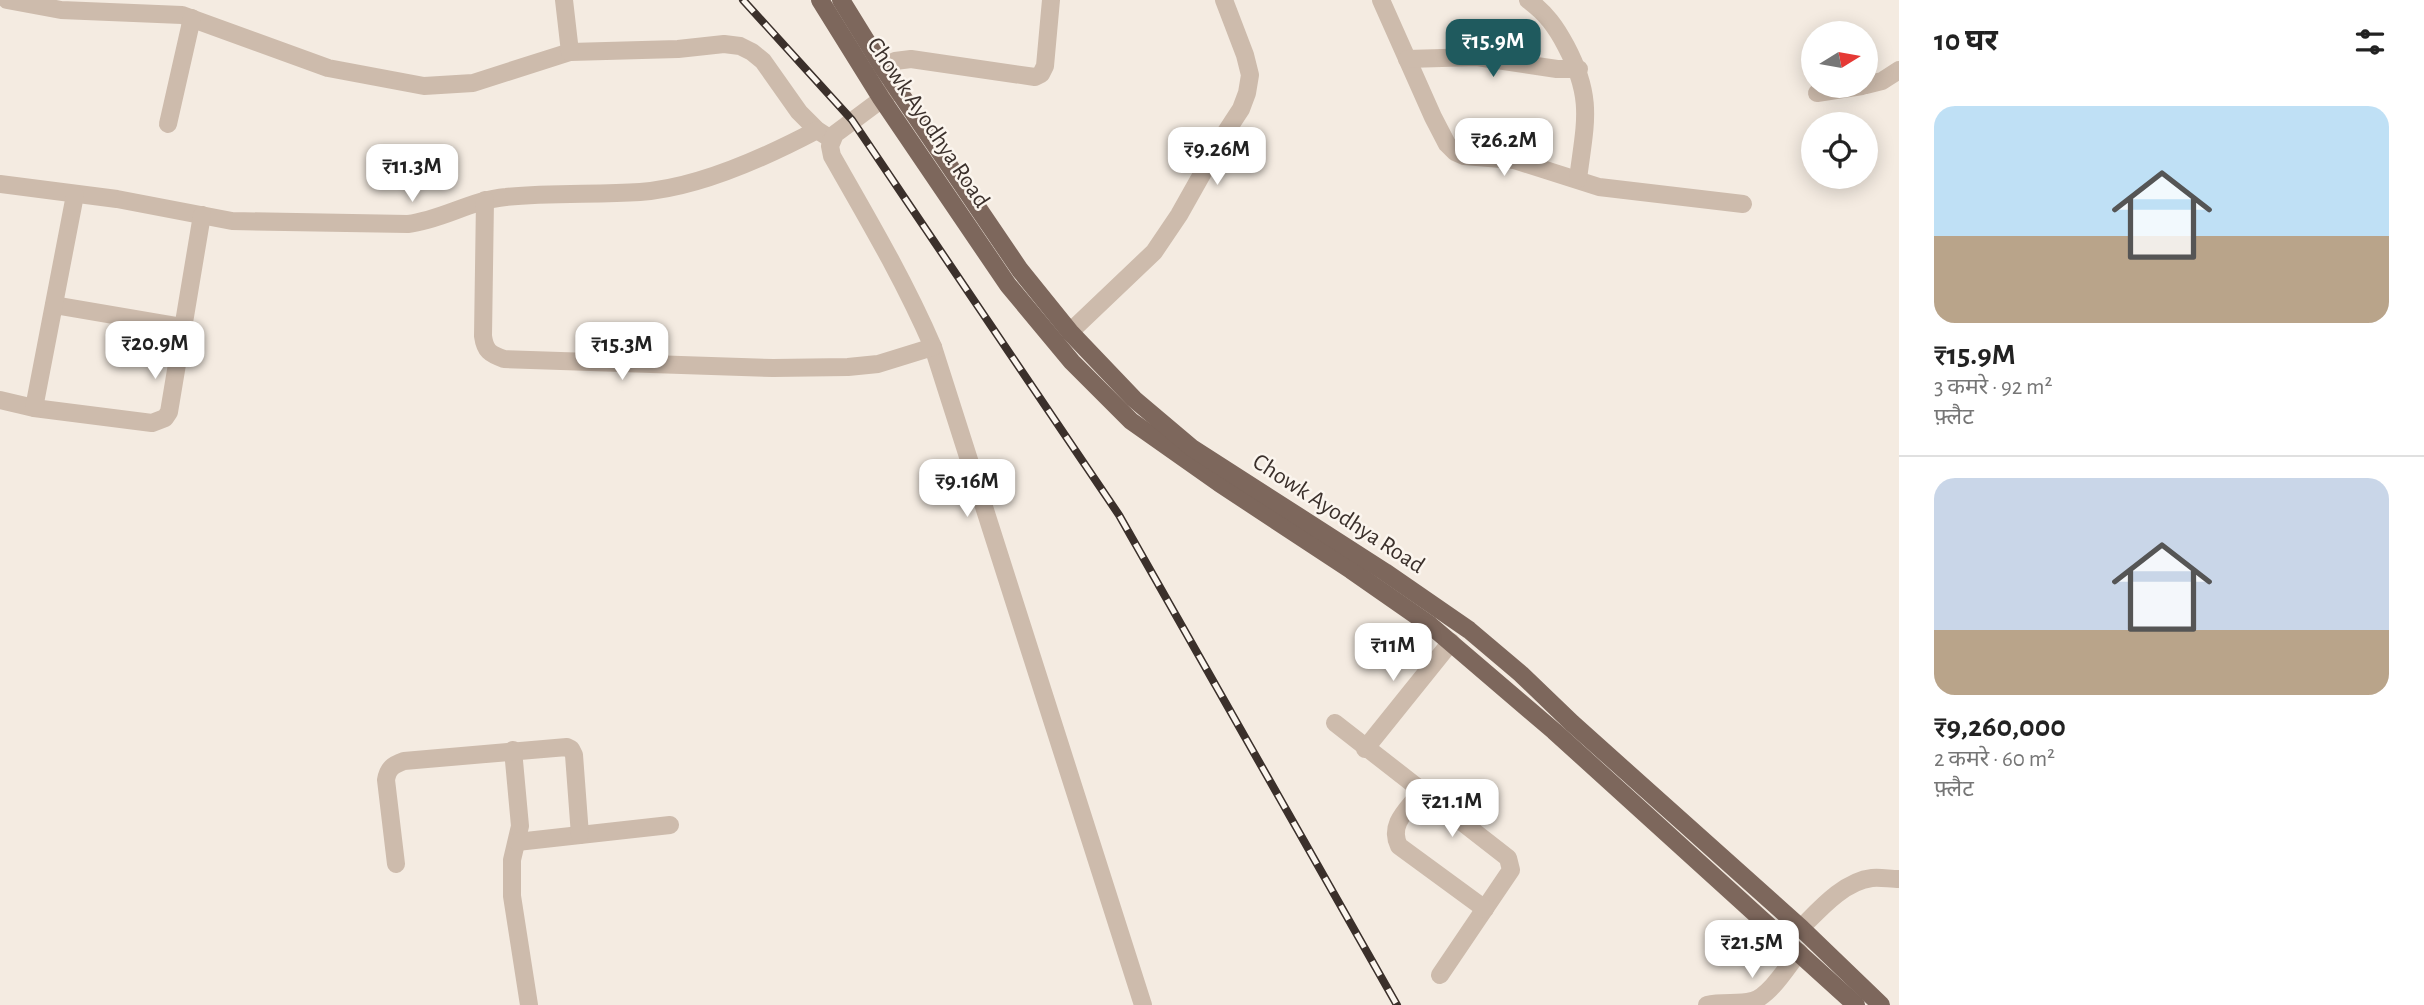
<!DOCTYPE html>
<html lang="hi">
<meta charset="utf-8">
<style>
body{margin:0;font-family:"Alegreya Sans","Noto Sans Devanagari",sans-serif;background:#f2f2f2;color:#222;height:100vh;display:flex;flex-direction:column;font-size:26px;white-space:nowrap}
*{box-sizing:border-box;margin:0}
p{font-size:23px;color:#767676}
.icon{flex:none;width:38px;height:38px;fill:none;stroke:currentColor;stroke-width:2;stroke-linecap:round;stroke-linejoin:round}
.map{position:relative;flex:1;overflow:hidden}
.drawer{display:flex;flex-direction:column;background:#fff;width:525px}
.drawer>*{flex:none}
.needle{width:46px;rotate:79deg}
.fabs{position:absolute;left:1801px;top:21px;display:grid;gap:14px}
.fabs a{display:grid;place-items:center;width:77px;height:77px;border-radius:50%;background:#fff;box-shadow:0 4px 18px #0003;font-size:35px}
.price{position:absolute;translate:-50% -60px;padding:0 16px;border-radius:14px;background:#fff;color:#222;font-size:23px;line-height:46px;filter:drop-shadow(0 2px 4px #0008)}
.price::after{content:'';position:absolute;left:50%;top:42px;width:21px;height:16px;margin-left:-10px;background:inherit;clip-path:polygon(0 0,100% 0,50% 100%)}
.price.on{background:#1f5a5e;color:#fff}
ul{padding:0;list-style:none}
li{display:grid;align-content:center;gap:14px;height:371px;padding:0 35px}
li+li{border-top:2px solid #e0e0e0}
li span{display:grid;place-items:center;height:217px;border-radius:21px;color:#555}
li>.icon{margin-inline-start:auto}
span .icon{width:126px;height:126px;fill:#fffc;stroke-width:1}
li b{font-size:30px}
h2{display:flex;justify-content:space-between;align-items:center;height:84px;padding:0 35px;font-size:30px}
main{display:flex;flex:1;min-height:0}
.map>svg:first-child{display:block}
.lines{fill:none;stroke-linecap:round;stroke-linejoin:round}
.minor{stroke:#cdbbac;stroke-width:18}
.major{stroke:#7d675c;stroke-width:18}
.rail-casing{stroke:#3b302b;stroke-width:8}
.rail{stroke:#fbf5ee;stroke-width:5;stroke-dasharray:16;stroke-linecap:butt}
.labels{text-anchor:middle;stroke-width:5;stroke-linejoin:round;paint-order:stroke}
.street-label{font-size:24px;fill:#3b302b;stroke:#fbf5ee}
</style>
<main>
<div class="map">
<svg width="1899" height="1005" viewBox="0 0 1899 1005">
<rect width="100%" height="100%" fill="#f4ebe1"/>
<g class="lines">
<g class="minor">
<polyline points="7,0 61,10 182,15 328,68 424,86 473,83 570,52 678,49 724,44 740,46 752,52 763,61 799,112 817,130 831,139"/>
<polyline points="564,0 570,52"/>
<polyline points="1381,0 1433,117 1447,144 1455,152 1464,156 1514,160 1599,187 1743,204"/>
<path d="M1528,0C1546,13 1556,27 1566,46C1594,99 1585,123 1578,179"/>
<polyline points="1407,59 1477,57 1557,69 1579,69"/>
<polyline points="883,68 895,61 911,59 1035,77 1041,74 1045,66 1051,0"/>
<polyline points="1866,85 1882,81 1899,70"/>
<path d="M894,90L835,134L830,146L832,156C868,219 904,280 933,347L1143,1005"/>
<polyline points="1817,93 1862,86"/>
<polyline points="168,124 192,18"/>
<path d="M0,184L117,199L232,221L408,224C442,220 471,200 506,197C550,192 596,195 640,192C698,188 766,157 817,130"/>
<path d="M485,200L483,336C485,351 490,354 504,359L773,368L848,367L878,364L933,347"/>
<polyline points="54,305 183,327"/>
<polyline points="1070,332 1154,252 1179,215 1224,135 1241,109 1247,93 1250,75 1245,55 1224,0"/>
<polyline points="0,400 34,408 152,423 165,418 169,412 202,215"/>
<polyline points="34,408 75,195"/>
<polyline points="1335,723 1508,858 1511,870 1440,975"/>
<polyline points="1365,749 1451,642"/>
<polyline points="513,750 520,826 512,860 512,896 529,1005"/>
<path d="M1421,792C1408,809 1388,824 1399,846L1485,909"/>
<polyline points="517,842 670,825"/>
<path d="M396,864L386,780C388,768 393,765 404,761L567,747L571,749L574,755L580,835"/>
<path d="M1801,928C1819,910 1844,881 1872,878C1880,877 1890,879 1899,879"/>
<path d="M1707,1005C1723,1001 1738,1005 1752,1001C1769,997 1788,966 1799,952"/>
</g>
<g class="major">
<polyline points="820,0 881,98 1008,285 1072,362 1131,421 1219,483 1351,570 1430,625 1554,731 1856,1005"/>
<polyline points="841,0 883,68 1020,270 1070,332 1134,399 1192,448 1385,572 1469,630 1521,674 1572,723 1801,928 1881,1005"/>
</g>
<defs>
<polyline id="rail" points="743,0 852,120 1119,515 1397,1005"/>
</defs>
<use href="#rail" class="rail-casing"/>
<use href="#rail" class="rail"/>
</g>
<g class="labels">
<g class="street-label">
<text transform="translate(929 122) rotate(56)" y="8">Chowk Ayodhya Road</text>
<text transform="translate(1339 513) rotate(33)" y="8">Chowk Ayodhya Road</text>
</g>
</g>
</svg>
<div class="fabs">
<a><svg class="needle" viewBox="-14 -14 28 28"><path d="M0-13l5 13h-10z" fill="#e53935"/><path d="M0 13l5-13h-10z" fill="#767676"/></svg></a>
<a><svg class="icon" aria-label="locate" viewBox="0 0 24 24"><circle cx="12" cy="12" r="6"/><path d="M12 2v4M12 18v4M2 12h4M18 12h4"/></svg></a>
</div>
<b class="price on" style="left:1493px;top:79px">₹15.9M</b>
<b class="price" style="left:1504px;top:178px">₹26.2M</b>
<b class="price" style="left:1217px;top:187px">₹9.26M</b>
<b class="price" style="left:412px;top:204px">₹11.3M</b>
<b class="price" style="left:155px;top:381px">₹20.9M</b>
<b class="price" style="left:622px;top:382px">₹15.3M</b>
<b class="price" style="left:967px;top:519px">₹9.16M</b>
<b class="price" style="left:1393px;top:683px">₹11M</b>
<b class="price" style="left:1452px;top:839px">₹21.1M</b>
<b class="price" style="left:1752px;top:980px">₹21.5M</b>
</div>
<section class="drawer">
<h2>10 घर<svg class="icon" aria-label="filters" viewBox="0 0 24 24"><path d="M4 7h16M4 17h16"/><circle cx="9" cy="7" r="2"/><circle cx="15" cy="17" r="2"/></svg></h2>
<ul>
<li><span style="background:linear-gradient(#bfe0f5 60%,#b9a48a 0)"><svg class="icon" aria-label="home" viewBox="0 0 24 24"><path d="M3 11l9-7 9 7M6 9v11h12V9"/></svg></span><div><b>₹15.9M</b><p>3 कमरे · 92 m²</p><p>फ़्लैट</p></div></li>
<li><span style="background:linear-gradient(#c9d6e8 70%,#b9a48a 0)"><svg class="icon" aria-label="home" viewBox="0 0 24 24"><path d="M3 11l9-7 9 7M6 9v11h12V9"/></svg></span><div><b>₹9,260,000</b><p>2 कमरे · 60 m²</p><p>फ़्लैट</p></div></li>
</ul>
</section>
</main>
